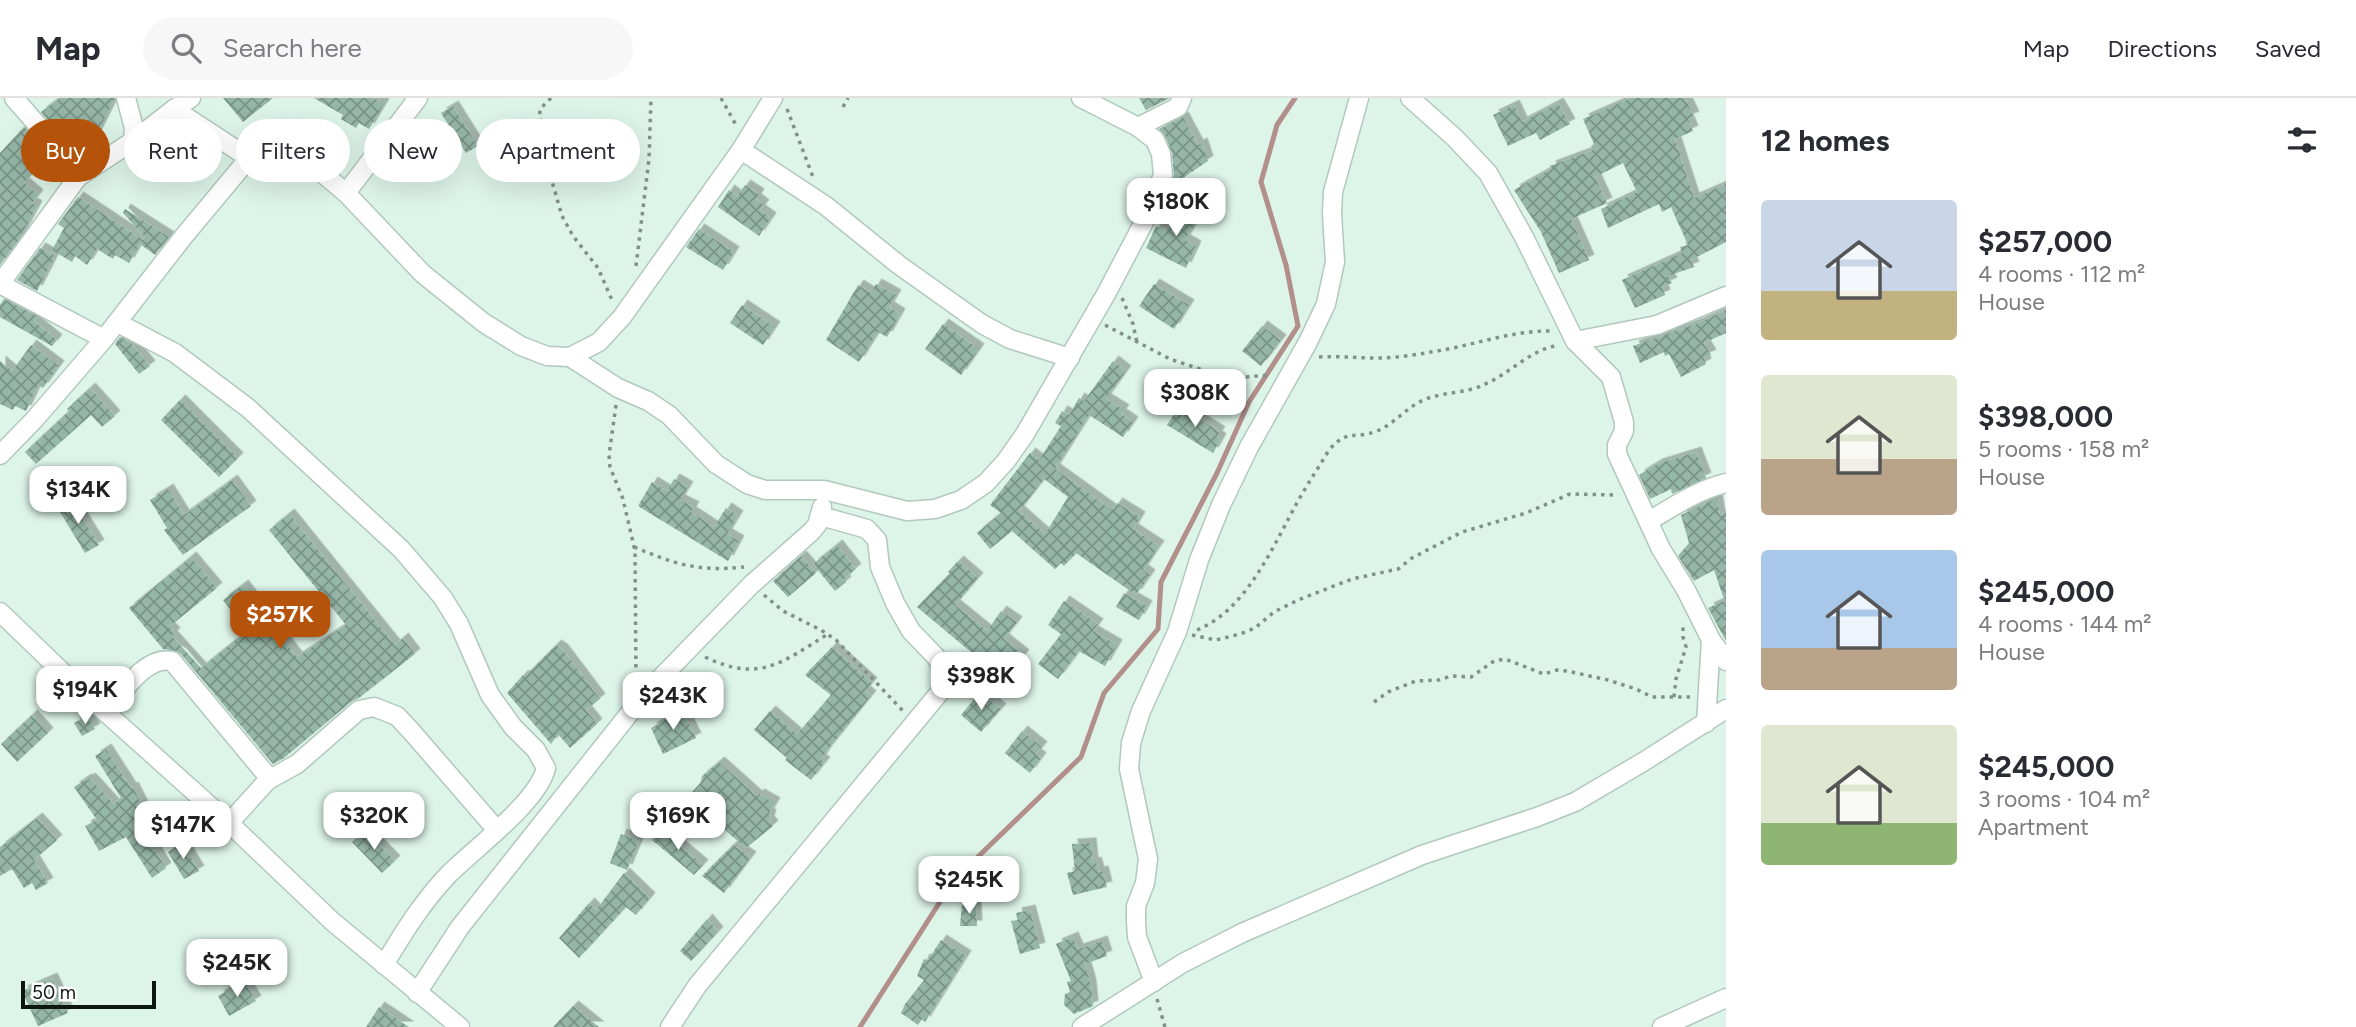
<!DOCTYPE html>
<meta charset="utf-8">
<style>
body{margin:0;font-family:Figtree,sans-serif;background:#f7f7f7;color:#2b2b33;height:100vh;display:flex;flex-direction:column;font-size:26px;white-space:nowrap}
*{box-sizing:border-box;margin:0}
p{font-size:23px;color:#7c7c81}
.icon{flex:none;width:38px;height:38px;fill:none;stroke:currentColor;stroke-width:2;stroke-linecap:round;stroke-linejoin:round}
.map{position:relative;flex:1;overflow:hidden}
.side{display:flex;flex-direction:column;background:#fff;width:630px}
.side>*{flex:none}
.hud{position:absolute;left:21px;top:21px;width:665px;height:63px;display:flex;gap:14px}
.scale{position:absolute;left:21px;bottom:18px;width:135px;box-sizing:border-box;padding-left:7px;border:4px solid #0e1612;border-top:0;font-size:19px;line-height:24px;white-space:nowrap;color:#0e1612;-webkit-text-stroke:5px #fff;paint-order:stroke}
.price{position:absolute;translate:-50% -60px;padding:0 16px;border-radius:14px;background:#fff;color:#222;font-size:23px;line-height:46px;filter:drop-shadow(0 2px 4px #0008)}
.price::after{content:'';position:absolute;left:50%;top:42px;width:21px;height:16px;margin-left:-10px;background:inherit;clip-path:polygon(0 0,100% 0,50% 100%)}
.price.current{background:#b45309;color:#fff}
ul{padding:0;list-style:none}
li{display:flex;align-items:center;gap:21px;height:175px;padding:0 35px}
li span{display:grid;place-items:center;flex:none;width:196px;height:140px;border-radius:7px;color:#555}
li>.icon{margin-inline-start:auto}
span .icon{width:84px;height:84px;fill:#fffc;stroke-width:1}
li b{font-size:30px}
h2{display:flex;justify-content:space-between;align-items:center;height:84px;padding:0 35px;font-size:30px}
.tag{padding:0 24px;border-radius:32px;background:#fff;box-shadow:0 7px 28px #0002;font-size:24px;line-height:63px}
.tag.current{background:#b45309;color:#fff}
header{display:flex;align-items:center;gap:42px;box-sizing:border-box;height:98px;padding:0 35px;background:#fff;border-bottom:2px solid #e1e1e2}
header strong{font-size:33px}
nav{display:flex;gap:38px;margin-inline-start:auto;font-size:24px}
.search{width:490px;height:63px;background:#f7f7f7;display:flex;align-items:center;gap:18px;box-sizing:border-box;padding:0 24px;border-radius:38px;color:#7c7c81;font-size:26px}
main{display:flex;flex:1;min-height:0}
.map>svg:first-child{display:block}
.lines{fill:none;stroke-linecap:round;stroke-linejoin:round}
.stream{stroke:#b28f8a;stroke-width:5}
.building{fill:url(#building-cross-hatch);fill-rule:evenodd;filter:url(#shadow)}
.minor-casing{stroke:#b2c8bd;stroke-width:21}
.path{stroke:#819189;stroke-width:3.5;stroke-dasharray:3.5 5;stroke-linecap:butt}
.minor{stroke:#fff;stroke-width:18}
</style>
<header>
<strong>Map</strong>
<div class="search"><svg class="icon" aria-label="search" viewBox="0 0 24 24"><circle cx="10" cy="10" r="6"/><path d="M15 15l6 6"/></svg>Search here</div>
<nav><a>Map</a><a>Directions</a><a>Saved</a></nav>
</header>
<main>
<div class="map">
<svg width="1726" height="929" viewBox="0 0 1726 929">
<defs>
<pattern id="building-cross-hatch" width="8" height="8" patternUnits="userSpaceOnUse" patternTransform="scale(1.75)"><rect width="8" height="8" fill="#96b7a7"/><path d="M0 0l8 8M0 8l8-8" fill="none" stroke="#799487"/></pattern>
<filter id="shadow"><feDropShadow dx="5.5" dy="-5.5" stdDeviation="0" flood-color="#0004"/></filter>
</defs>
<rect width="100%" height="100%" fill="#ddf4e8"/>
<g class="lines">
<polyline class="stream" points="860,929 954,782 1081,659 1104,595 1158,531 1161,484 1217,375 1249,304 1298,228 1286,167 1261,84 1277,27 1295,0"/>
</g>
<g class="building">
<polygon points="60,0 115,0 94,42 90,37 77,55 41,14"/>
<polygon points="223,0 273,0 243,24"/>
<polygon points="314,0 374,0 384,6 369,31 359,25 356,30 341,21 343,17"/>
<polygon points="1139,0 1170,0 1146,12"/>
<polygon points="1631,0 1685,0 1694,19 1688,21 1693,33 1675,41 1694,100 1726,86 1726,144 1691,162 1694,169 1668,178 1672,185 1662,189 1665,197 1635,210 1622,182 1682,155 1680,149 1688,147 1671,109 1662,114 1659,106 1608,130 1601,111 1637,94 1623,65 1595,79 1607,105 1571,121 1589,162 1559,175 1541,134 1514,92 1551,71 1550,68 1593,52 1591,48 1594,46 1583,21"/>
<polygon points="1558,5 1570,26 1540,42 1536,35 1508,48 1493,17 1514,7 1522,24"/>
<polygon points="453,8 478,48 466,55 441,15"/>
<polygon points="1183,19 1198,47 1202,45 1208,63 1171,88 1174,77 1172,55 1165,38 1159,31"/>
<polygon points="24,29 49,58 24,85 38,97 32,105 37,108 20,140 0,167 0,55"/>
<polygon points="745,87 759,96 756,101 764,107 760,112 771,120 759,138 718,109 729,92 737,98"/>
<polygon points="78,99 143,142 145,139 123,115 125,111 169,139 155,157 140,146 129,165 115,157 113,161 97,151 87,167 75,158 72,164 52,152 64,130 58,126"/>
<polygon points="1182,105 1200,116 1185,142 1196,148 1186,170 1146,150 1156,128 1166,133"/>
<polygon points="699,131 734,154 723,172 686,149"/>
<polygon points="40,150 55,158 37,193 17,182"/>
<polygon points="876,186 896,197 889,209 900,216 887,239 878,234 859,264 826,242 858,187 871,195"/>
<polygon points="1154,186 1189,207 1174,231 1139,208"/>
<polygon points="4,201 37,218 34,223 57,242 52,248 0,219 0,207"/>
<polygon points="742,207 775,229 763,247 730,225"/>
<polygon points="1726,212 1726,235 1704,245 1711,257 1704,260 1706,266 1681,279 1669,256 1665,258 1664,254 1640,265 1633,248 1698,225"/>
<polygon points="943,226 979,251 961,277 925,251"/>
<polygon points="1262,228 1281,242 1261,268 1242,253"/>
<polygon points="120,239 130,244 150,268 139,276 115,246"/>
<polygon points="31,247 59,268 43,290 38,287 26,313 15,308 13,312 0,306 0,263 12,273"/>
<path d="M1113,263L1126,273L1106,301L1124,312L1121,316L1133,324L1123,339L1089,317L1055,371L1112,412L1117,405L1140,419L1133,431L1159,448L1143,472L1150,477L1136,497L1076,455L1064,468L1061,465L1055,471L1012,433L990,451L977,435L1001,415L990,407L1030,355L1039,362L1061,328L1055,325L1062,313L1069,317L1079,300L1084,303ZM1044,381L1068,399L1045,436L1019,413Z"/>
<polygon points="90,290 115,318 102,329 91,317 36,366 25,354 69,313 67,311"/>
<polygon points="180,302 238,360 219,379 161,322"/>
<polygon points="1179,308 1220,334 1217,338 1221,341 1213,355 1167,327"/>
<polygon points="1696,354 1706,380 1672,396 1671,391 1650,401 1639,377 1657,366"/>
<polygon points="674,381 688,389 680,402 694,409 691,414 714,429 726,410 738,418 727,436 739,443 728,463 638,408 652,384 667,393"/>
<polygon points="232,382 251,408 183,457 164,432 167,430 150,402 168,391 184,417"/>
<polygon points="70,400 99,447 85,455 57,409"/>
<polygon points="1717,400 1720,418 1726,413 1726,501 1724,501 1714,472 1694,483 1678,458 1689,445 1681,417"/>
<polygon points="289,416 395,547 403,540 415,556 359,600 352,603 284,660 273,666 181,556 176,553 163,551 129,510 191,459 217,490 169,529 175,535 172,538 201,570 247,533 223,502 243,487 297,559 346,527 269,432"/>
<polygon points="837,447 856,471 844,481 846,484 835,493 813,466"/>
<polygon points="801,458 816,475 788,499 773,483"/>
<polygon points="958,463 978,480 955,507 987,533 1001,513 1017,524 1004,541 1024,557 1010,574 1002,567 996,575 917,509 950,475 948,474"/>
<polygon points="1124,495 1147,508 1139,522 1116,509"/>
<polygon points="1726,502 1726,543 1708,510"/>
<polygon points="1064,503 1098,526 1093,533 1117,547 1105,568 1079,553 1058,581 1038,566 1061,536 1048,527"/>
<polygon points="556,547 563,552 600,601 586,612 597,626 570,650 558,636 551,646 507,595 523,577 524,579"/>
<polygon points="832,549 872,585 865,593 871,598 826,654 821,662 825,664 811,682 785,662 787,660 754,632 770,613 797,636 831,597 805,577"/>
<polygon points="980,594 1001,611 981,634 961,617"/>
<polygon points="682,612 696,640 663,656 651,630"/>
<polygon points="32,617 48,635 17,664 1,646"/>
<polygon points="87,618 95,631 82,638 74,625"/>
<polygon points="1022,633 1042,649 1036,656 1041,660 1030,675 1005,655"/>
<polygon points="106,651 131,690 133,689 150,723 140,728 166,770 152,780 126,739 99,753 85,728 97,722 74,689 86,681 87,682 90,680 114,706 121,700 95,658"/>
<polygon points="719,664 757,698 759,696 775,705 769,715 771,718 769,723 773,728 746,750 687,700 701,684 702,678"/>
<polygon points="37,720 57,742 34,762 48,785 36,792 32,785 24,790 12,771 0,778 0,749"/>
<polygon points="365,732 395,763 382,775 352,744"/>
<polygon points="661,732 703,767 694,777 652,742"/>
<polygon points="621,736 639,743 627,772 610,765"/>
<polygon points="182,745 199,773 184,781 168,754"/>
<polygon points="1091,745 1093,765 1096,764 1099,774 1103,773 1107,789 1073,797 1067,775 1075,773 1072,746"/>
<polygon points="733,747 751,759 724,795 702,778"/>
<polygon points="624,775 650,800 636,817 626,809 579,860 559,840 589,805 596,812"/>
<polygon points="962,807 976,809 977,828 960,828"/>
<polygon points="1030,812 1040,850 1020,856 1011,823 1018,822 1016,815"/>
<polygon points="707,821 718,834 691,863 680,853"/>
<polygon points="1073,839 1078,851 1102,843 1107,858 1085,866 1091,887 1093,908 1074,916 1064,907 1065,896 1070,894 1067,884 1071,883 1056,846"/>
<polygon points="941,842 966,858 925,924 922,921 918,927 901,915 905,906 924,882 917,878 924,861 928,862"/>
<polygon points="52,880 68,915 38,928 22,893"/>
<polygon points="244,883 256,903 229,918 218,898"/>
<polygon points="573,908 599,929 553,929"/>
<polygon points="379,909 409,929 366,929"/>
</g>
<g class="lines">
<defs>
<g id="minor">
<polyline points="126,0 134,30 133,43"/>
<polyline points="1410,0 1455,40 1488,75 1524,139 1575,243 1611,279 1624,324 1624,333 1617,347 1617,356 1661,451 1686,492 1711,542 1726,563"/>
<polyline points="174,11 249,60"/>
<polyline points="1138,29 1178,9 1182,0"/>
<polyline points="741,52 826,108 899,167 982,226 1010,241 1070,260"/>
<polyline points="78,79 133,43 174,11 191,0"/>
<polyline points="346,95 418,0"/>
<polyline points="0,186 78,79 75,70 14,0"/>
<polyline points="0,186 104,241"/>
<path d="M118,225L175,255L248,310L401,451L443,500L459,526L490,597L513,629L536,652L546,670C538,704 475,750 449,776C423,803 403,835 384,867"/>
<polyline points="1575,243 1657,227 1726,198"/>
<polyline points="570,259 618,290 648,303 669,317 716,366 747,386 765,392 824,392 907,413 935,411 961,402 986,385 1006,363 1025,336 1106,196 1145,122 1163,77 1161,56 1155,42 1138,29 1081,0"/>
<polyline points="0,357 34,322 104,241 184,138 249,60 266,55 288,55 315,69 346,95 423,176 484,225 521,248 547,258 570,259 599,244 622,219 741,52 773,0"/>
<path d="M1649,423C1674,408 1698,392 1726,385"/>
<polyline points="0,514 83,594 229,725 333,824 460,929"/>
<path d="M105,614C122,596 145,557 172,563L265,675L268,682L229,725"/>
<polyline points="1706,625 1711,542"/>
<polyline points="268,682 297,666 359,612 374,609 397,618 411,633 496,731"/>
<polyline points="1154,884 1137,839 1136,823 1136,808 1145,785 1148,761 1129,671 1131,645 1141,613 1177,534 1199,462 1221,407 1249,349 1308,244 1326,206 1335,164 1332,116 1333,94 1359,0"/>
<polyline points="417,895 460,829 644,597 752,486 811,434 817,427 822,409"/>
<polyline points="670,929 697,888 940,594 944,581 943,570 936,559 911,533 895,505 880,469 877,442 867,431 821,418"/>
<polyline points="1082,929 1183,865 1242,835 1422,757 1537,719 1575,704 1643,664 1726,611"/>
<polyline points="1662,929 1726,900"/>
</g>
</defs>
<use href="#minor" class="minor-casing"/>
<g class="path">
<polyline points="551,0 541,10 539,18 553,51 549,73 562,118 573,138 598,170 612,202"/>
<polyline points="721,0 736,27"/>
<polyline points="843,9 848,0"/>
<polyline points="787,11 813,79"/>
<polyline points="636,168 649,61 651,0"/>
<polyline points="1122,200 1133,226 1137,245"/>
<polyline points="1105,227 1170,261 1206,273 1220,273 1233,280 1271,277"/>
<path d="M1319,259C1339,258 1358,260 1378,260C1395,260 1414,257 1431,254C1472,248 1512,232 1553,233"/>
<polyline points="616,307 609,357 610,369 623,401 635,453 636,581"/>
<path d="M634,449C675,466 698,474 744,469"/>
<polyline points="764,497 783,513 821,532 836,542 904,614"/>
<path d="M1197,532C1247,512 1274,446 1298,403C1308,385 1319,369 1329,352C1348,330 1354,342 1377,333C1395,326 1407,308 1426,301C1444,294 1467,295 1483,287C1510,276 1529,252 1559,247"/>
<polyline points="1192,537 1216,542 1240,536 1255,530 1274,514 1298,502 1352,481 1398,471 1412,460 1462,434 1526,415 1570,396 1616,397"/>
<path d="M705,559C760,585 781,565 828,536"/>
<polyline points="1674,599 1676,581 1686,549 1683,539 1683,527"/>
<polyline points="1374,604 1388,594 1416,583 1439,582 1451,578 1471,579 1494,563 1505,561 1544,576 1557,572 1567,573 1608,582 1636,591 1652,599 1690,599"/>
<polyline points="1157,901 1165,929"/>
</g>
<use href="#minor" class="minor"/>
</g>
</svg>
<div class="scale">50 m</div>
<b class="price" style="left:1176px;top:140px">$180K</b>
<b class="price" style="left:1195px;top:331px">$308K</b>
<b class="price" style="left:78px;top:428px">$134K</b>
<b class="price current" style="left:280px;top:553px">$257K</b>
<b class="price" style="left:981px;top:614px">$398K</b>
<b class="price" style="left:85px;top:628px">$194K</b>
<b class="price" style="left:673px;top:634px">$243K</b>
<b class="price" style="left:374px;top:754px">$320K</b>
<b class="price" style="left:678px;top:754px">$169K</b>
<b class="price" style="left:183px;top:763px">$147K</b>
<b class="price" style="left:969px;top:818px">$245K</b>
<b class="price" style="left:237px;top:901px">$245K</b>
<div class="hud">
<a class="tag current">Buy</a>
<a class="tag">Rent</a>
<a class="tag">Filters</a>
<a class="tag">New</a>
<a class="tag">Apartment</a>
</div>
</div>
<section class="side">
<h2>12 homes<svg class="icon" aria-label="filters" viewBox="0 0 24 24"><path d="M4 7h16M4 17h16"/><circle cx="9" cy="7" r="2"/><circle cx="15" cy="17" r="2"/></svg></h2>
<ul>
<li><span style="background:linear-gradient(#c9d6e8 65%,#c2b280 0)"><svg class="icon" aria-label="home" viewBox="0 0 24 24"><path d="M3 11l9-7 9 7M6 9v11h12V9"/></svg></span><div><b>$257,000</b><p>4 rooms · 112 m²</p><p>House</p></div></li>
<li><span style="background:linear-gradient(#dfe7d0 60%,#b9a48a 0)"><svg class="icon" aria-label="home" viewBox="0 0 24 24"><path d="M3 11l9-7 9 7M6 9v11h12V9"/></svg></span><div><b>$398,000</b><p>5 rooms · 158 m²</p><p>House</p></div></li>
<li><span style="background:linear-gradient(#a9c7e8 70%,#b9a48a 0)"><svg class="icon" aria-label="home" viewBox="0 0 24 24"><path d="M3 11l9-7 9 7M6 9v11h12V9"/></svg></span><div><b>$245,000</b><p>4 rooms · 144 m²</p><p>House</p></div></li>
<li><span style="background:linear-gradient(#dfe7d0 70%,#8fb573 0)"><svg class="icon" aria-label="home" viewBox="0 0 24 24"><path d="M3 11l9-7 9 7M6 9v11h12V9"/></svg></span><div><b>$245,000</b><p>3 rooms · 104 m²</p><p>Apartment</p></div></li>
</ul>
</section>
</main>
